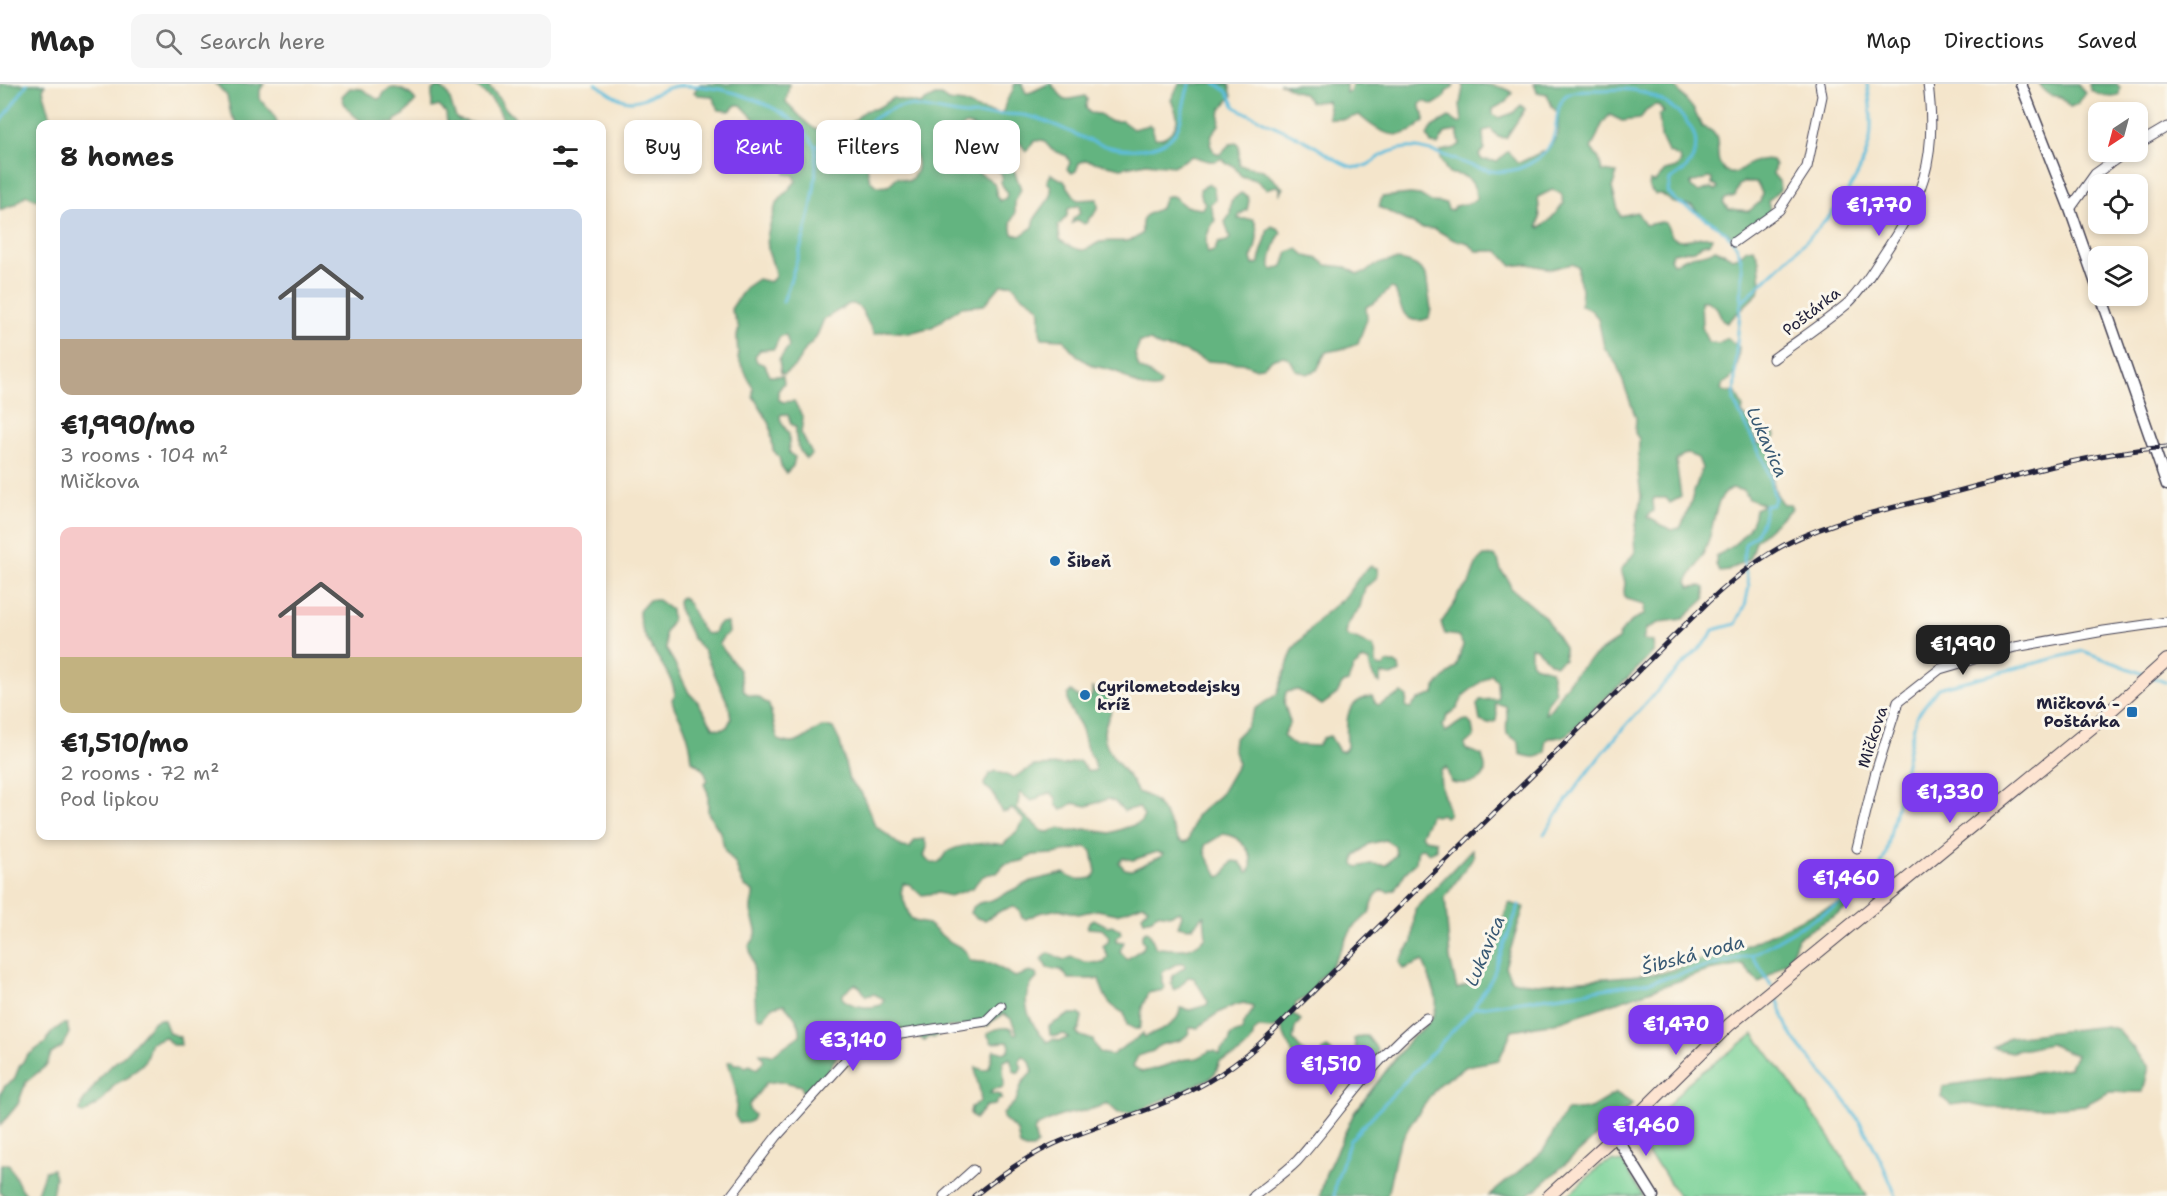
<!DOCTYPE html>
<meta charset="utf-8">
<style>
body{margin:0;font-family:"Shantell Sans",sans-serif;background:#f6f6f6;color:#222;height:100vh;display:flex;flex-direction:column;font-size:22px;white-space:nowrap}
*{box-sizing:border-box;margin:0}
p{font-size:20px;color:#767676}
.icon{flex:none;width:33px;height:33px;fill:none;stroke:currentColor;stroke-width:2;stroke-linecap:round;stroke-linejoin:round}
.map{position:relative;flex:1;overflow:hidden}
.side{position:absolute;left:36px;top:36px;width:570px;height:720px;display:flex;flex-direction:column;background:#fff;border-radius:12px;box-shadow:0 3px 9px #0003}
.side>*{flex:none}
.guide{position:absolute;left:624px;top:36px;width:570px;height:54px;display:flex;gap:12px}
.needle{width:39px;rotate:216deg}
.fabs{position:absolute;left:2088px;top:18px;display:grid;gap:12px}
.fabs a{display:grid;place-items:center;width:60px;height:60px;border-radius:12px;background:#fff;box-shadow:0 3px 9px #0003;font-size:30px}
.price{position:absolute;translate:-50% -51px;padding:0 14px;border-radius:12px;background:#7c3aed;color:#fff;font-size:20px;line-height:39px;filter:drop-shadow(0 2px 3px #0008)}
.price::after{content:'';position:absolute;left:50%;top:36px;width:18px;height:14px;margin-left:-9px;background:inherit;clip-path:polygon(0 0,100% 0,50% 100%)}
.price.selected{background:#222;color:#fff}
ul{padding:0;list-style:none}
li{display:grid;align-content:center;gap:12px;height:318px;padding:0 24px}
li span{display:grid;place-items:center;height:186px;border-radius:12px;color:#555}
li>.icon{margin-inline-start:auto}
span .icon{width:108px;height:108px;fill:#fffc;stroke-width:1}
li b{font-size:26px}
h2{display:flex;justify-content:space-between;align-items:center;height:72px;padding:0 24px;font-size:26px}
.chip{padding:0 21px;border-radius:12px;background:#fff;box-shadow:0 3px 9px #0003;font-size:21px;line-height:54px}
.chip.selected{background:#7c3aed;color:#fff}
header{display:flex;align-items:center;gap:36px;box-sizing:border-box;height:84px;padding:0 30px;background:#fff;border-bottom:2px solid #e0e0e0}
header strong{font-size:28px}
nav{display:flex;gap:33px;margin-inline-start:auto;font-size:21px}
.search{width:420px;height:54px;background:#f6f6f6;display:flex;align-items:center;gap:15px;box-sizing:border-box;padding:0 21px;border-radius:12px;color:#767676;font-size:22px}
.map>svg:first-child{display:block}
.green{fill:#7ad298;stroke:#4e7a6a;stroke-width:1.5}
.forest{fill:#63b480;stroke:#426b5e;stroke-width:1.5;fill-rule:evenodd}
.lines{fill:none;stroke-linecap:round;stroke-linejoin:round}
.stream{stroke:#5ebddc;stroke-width:3}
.minor-casing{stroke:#423f51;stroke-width:11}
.tertiary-casing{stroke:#423f51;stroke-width:13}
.secondary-casing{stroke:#423f51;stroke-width:14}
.minor{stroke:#fff;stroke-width:9}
.tertiary{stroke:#fff;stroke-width:10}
.secondary{stroke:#fde4d1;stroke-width:12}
.rail-casing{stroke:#22223b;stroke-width:5}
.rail{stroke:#fbf7ec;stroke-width:3;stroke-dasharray:9;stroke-linecap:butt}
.poi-dot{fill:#1f6fb2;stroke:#fbf7ec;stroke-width:2}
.labels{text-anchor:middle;stroke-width:6;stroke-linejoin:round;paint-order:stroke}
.street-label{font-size:16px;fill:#22223b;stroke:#fbf7ec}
.poi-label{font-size:16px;font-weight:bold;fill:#22223b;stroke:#fbf7ec;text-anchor:start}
.water-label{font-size:18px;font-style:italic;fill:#375873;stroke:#fbf7ec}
</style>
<header>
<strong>Map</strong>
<div class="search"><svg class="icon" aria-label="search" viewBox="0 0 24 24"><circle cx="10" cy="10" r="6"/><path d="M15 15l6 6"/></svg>Search here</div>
<nav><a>Map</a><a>Directions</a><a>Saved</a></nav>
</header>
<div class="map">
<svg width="2167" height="1112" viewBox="0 0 2167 1112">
<rect width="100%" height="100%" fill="#fbf7ec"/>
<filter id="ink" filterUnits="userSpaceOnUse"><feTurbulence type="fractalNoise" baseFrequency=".0167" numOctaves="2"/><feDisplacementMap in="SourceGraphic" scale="12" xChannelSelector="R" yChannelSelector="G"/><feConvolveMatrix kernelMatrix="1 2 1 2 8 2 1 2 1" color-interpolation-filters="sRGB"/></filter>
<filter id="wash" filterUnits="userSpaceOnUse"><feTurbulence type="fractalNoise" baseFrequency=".008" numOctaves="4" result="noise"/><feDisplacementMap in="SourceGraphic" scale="24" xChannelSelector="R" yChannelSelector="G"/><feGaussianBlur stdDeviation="1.35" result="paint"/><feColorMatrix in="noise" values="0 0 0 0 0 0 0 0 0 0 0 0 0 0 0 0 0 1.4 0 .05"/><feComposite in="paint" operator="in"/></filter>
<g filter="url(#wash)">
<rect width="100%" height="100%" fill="#f4e5cb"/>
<g class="green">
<polygon points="1754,950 1825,1046 1867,1112 1678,1112 1662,1086 1639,1061 1660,1045 1654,1037 1691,996"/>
<polygon points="1612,1077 1623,1079 1643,1112 1567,1112 1602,1081"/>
</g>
<g class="forest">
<polygon points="0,0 45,0 43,6 53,40 40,40 40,117 26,111 16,120 0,126"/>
<polygon points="216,0 264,0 260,6 260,16 273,29 278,40 238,40 231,31 227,12"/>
<path d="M472,0H487L500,15L503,22L521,40H504C499,20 489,12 472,0Z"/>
<path d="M700,0H789L786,18C811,42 820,63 856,35C859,33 860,30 863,28C867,25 872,26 877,24C882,22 888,17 893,14L920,20L935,12H941L948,17L964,19L977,25L1000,30L1004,26C1005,13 1014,11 1014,0H1022L1026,9C1035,9 1041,1 1051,0L1065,16L1085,12L1087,15L1086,24L1090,29L1100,30L1109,37H1122L1133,45L1149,41L1152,43L1155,54C1165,56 1177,46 1177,34C1177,28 1173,21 1171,16L1179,0H1229L1232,12L1221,25L1219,41L1212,50L1210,60L1214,68L1219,71L1230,60L1237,59L1239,63V81L1263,86L1283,104L1280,109V104L1276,102L1266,105L1256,96L1241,92L1233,81L1227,80L1222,74C1213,81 1202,75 1192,72L1173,82L1146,79L1121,84L1085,76L1079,79L1076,87L1072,89L1067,85L1070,79L1067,72L1052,66L1043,56L1035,57L1026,67C1022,62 1018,55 1013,52C1005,46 993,47 985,47C974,46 968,35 959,46L961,55L970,67L975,87C987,94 998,96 996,112L1000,117L1006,114L1007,108L1000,98L1002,93L1000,88L992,84V77L998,73L1013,84L1021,105L1015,118V130L1011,138L1013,150L1020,152L1033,143L1035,134L1051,112V102L1047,98L1051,90L1064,97L1077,116L1097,115L1098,123L1093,132L1089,134L1088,138L1084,140L1078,136L1072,139L1073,135L1080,129L1079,121L1068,125L1067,132L1058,142L1060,156C1066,160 1074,165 1082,166C1090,166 1094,160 1100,158C1115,155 1130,162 1142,149C1140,131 1145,131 1161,124L1165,113C1176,108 1177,119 1186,122C1191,124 1197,124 1202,125L1205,119L1202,115L1200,105L1209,100L1214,103L1215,116L1210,120L1215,136C1208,147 1203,156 1208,169L1214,167L1218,159L1227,157L1230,154L1225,138L1230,131L1231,117L1241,109L1247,112L1249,116L1247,126L1240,130L1238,135H1253C1260,145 1257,164 1251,174L1253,181L1259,179C1260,166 1267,159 1267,146L1272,142L1279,145L1281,149C1275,158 1270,174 1271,184L1274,186L1283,182L1288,168L1298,165L1306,172L1319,175L1326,181L1346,183L1357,190L1365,189C1378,177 1398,172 1415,181C1419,183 1423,188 1426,191L1431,225L1429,234C1405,244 1400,224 1395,205L1391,204L1377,217L1366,223L1367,235L1358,259L1347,264L1326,268L1317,286L1307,290L1296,286L1291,277L1284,272L1274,274L1262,283L1254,284L1242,279L1206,277L1184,267L1160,263L1150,257L1140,258L1135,271L1139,284L1153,292L1161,299L1159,304C1144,309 1129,295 1117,288C1110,285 1102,284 1094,282C1081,277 1071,266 1063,255L1042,254C1037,244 1042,234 1039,223L1020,210L1012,200L1001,201L984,221L961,223L932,243L909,249L887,247L874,250L861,225L854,220H849L824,235L816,254L807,263L795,282L784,290L781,289L779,276L789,262L786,251L780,252L774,265L760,266L755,272L757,278L765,281L770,292H783L784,299L778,307V315L783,318L794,317L803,334L801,349L812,370L806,375C797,365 795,356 796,343L791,340L788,331L782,330L780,332L781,338L789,350V369L795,373L793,382L786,389L781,382L779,373L773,366L770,340L753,312V304L738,274L737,252L739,244L731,225L745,204L758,195L770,198L775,193L774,184L768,167L767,152L776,120L796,97L794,91L785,90L784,83L791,78L797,84H802L807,81L808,73L806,69C798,67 795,70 787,70C782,69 778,67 773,68C764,70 763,76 751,78L743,72L742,60L745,55L755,52C770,58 784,62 800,56L801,50L782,42L771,43L756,37L741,21H736L730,27L719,26L712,12L698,11L694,8ZM904,47L907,58L896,63L895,69L898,72L902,70L907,65L914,68C919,80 919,88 909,97L897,93L888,102C885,102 881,103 878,102C866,99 865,77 871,67C876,58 894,49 904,47Z"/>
<path d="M1279,0H1346V9L1350,8L1352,0H1454L1453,3L1446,8L1444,14L1433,21L1424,17L1420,20V24L1424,29V37C1401,61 1380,50 1359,31L1346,35H1330L1328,33L1329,25L1327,17L1311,18L1303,10L1287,3L1286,1Z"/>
<path d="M1462,0C1477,0 1503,0 1512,9L1506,18L1493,25V30L1499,34L1513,29L1521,21L1525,25L1506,54L1498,53L1491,45L1483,47L1484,65L1479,71L1482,76L1497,77L1508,67L1517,78H1521L1548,65L1558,51V30L1552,22L1547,10L1537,8L1534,0H1673L1694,26L1702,43C1724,48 1715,64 1719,78C1720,81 1723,84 1725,87L1736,89C1746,81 1758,73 1772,76L1775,81L1773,90L1779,97L1780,106L1768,117L1770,127L1768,134L1738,154C1723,148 1703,134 1692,122L1674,119L1661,110H1655L1649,104L1650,97L1654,99L1665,87L1676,84L1681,78L1680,74L1668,68L1661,53L1659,31L1664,28L1658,21C1649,21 1645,28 1640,35L1622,37L1610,31C1599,40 1599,52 1591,64L1599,75L1602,87L1617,89L1612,104L1620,132L1637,128L1645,141L1661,138L1666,139C1668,143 1670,150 1673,153C1681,161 1701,150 1712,153L1710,159L1702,161L1694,166L1673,169L1670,174L1673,179C1681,178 1684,175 1691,172C1700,170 1707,171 1715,165L1733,174L1739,172L1747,165L1754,164L1759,176L1761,201L1758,209L1727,239L1723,237L1717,224L1707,217H1701L1702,243L1708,258L1719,259L1727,254L1739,263C1737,281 1740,290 1723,300L1721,305L1724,308L1736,309L1743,324L1742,329L1750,338L1757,359L1762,360L1771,349H1774L1775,353L1771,357C1773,365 1771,370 1771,377C1771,390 1774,412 1783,420H1790L1792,424L1755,457L1750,474L1728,487L1720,488L1716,481V472C1735,462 1753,448 1755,425L1764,421L1749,415L1744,407L1732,404C1714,414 1715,437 1709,455C1705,470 1695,484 1687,498L1690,503L1701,502L1705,504V515L1683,535L1661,538L1646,545L1643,556L1653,558L1654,567C1633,592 1607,611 1583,635C1577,640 1573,648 1566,651C1560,654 1555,654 1548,654L1545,658L1546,668C1538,676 1530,673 1520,670L1519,658L1507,650C1505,640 1509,632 1506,622L1495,619L1497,630L1496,637L1488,640L1480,637L1477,621L1480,616L1498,615L1497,597L1491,590L1464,611L1457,625L1447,631L1445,639L1442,642L1445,648C1454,645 1455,638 1467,636L1472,641L1474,653L1465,660V665L1482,671C1483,676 1486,682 1485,686C1485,701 1461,700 1451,698L1446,683L1441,687C1438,702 1446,714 1449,730L1445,733L1442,730L1435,732L1430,730C1429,738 1424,743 1421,751L1424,755L1436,757V766L1429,769L1423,764L1418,765L1416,778L1405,789L1395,806L1389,808L1382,806L1376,811L1369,829L1352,845L1331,882L1318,896L1311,911L1296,919L1293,930L1301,936L1295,944L1293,956L1308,973H1323L1322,967L1327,964C1334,968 1335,974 1342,979L1354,977L1357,971L1354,955L1361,952H1367L1377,965L1376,973L1360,981L1356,994L1351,999L1342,996L1328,977L1322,978C1318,989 1313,991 1302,992C1297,974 1286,961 1282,944L1279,942L1271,945L1259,944L1254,948C1252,964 1235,974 1220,977L1216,988L1209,995L1134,1029H1118L1107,1019C1093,1027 1079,1027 1064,1031C1054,1034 1045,1039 1036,1043L1034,1048L1037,1060L1033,1065H1025L1020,1062L1017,1047L1003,1034V1030L1016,1017L1022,999L1033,987L1030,978L1024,972L1021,973L1019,978L1022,983L1018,989L1014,987L1010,974L1003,978L1004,1001L1001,1004L994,1005L990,1009L1001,1011L1002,1015L998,1016L995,1021L986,1022L975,1035L970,1029L971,1023L980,1018C983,1006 974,996 976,983L983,986L989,984L994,966L1004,969L1009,966L1010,962L1008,958L992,959L987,950C994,944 1002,943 1011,944L1014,950L1017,949L1011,935L1004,930L991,938L988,942L948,943L934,954L929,953L925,957L915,951L855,961L838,970C835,976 818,1002 813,1005C811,1006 805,1008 803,1008L801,1002L780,997L766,999L749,1021V1026L754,1031C752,1040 746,1039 739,1039L735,1032C739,1011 734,998 728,978L732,977L734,980H741L745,983L750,981L757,985L764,976L760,969L772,971L800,951C802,940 791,928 784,920L772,923L763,934H759L756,930L753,879L749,862C763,845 753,845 751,827C750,820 754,814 753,808L745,803L741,796L735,779L725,767L720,748L708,729V709L704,700L707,696C706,686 700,682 692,677C691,664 689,654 684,642C680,633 673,625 672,615L675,612C673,584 638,558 639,527L649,516H658L671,526L672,536L665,549L666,565L674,578L689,609L698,618L713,643L720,645L727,643L731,635L729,622L704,567L693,555L679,526L678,517L680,514L683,513C694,523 695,540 706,550L714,549C717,541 718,537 728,539L729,549L723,553L719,560L739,586L744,607L749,611L758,613L769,621L778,656C805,669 812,636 833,644L840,658L849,696L861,708L875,741L902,763L910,764L915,756L924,755L927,763L924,772C927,777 930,780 936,779C942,778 942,773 946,769C957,760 990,757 1003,761L1019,745L1024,736L1012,725L1007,728H1002C995,719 997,708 985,703L984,700L989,690L996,687L1013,694L1034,682L1064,681L1079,677L1088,687H1095C1096,679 1091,672 1087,665C1084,657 1084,649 1080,641C1074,630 1066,624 1068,610L1071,607L1082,616H1087L1092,611V604L1097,609L1109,613C1117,627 1104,636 1104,649C1105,674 1130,686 1137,708C1160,713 1168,737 1179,757L1184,759L1188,757L1196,732L1220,711L1238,680L1233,664L1234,655L1246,643L1255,625L1277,610L1293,565L1322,532L1346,512L1362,489L1371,482L1377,484L1378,491L1374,497L1365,503L1360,523L1348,540L1346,549L1348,553C1358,554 1364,560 1373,563C1377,570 1375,575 1377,582L1384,583L1387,579H1395L1399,582L1400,588L1392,592L1381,590L1380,599C1372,594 1370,586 1369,577L1363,576L1353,584L1348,598L1342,600L1337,610L1322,621L1298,606L1286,608L1284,619L1290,638L1283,652L1294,661L1318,662L1323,654L1330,652L1339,667H1344L1347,663C1346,639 1343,617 1372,612L1376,620L1379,621L1402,609L1407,613L1406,623L1410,624L1418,616L1434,610L1436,602L1456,583L1463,561L1458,552L1445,550L1441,539L1456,517L1458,510L1469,500L1477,478L1484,472H1493L1498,476L1501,487L1508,495L1511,504L1544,532L1564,563V575L1555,581L1549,578L1536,564L1531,563V577L1534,581L1551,586L1555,609L1547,619L1545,630C1556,622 1557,613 1565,603C1579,582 1597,569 1618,556C1621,543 1633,536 1644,530L1645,520L1626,515C1622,508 1625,505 1625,498C1624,494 1622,490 1621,486L1635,468L1634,454L1641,412L1638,389L1639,355L1635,349L1636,334L1617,281L1604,263L1598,234L1591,226L1581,221L1582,204L1578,193V183L1572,180L1551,185L1528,180L1512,182L1498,167H1477L1466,158L1454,156L1435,145L1421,144L1379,123L1382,113L1410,110L1420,111L1431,118L1446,119L1448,125L1452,126L1455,122L1470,119L1476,115C1476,96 1466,90 1449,90L1440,75L1441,67L1455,64L1460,60L1457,47L1445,49L1438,61L1431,60L1427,51L1432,43L1449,33L1458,39L1462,38L1460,20L1463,4ZM1708,94L1712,95V101H1716L1718,104L1716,106L1711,104L1698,108L1691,103V99ZM1744,98H1756L1762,109L1760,118L1749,127L1729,125L1723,119L1725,115L1735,112L1739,101ZM1552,106L1561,109L1564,119L1550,136L1540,144L1538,142L1540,134L1538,113ZM1688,370L1698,374L1702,384L1686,432L1680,444L1671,446L1647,433L1650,429L1654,427L1653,417L1654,414H1666L1670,419L1681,413L1676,377L1683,371ZM1020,708L1031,717L1038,715L1039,712L1051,709L1056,714V721L1062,726L1073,719L1087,722L1108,715L1115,718L1124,727L1139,723L1144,732L1141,738L1137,740L1110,749L1085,745L1070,747L1060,744L1048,748L1042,747L1017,725ZM1223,750C1240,751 1256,770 1250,787L1247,788L1240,778L1233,777L1228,783L1224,791L1219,793C1214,783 1203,773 1205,761ZM1385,756L1395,762L1396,771L1386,781L1370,780L1358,783L1354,780L1355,772L1369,760ZM1086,763L1092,767L1096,788L1093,794C1080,796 1074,797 1064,789L1031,797L992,816L979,819L972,824L970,829L977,834L985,836L1002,826L1013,823L1019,825L1022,834L1026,835L1039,829L1059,825L1078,830L1097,826L1117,830L1143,820L1148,823L1142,831L1144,837L1152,835L1157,829L1169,831L1180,827L1182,831L1178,842C1192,845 1192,846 1201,833L1204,832L1206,853C1187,870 1181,865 1156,864L1149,848L1146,847L1142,850V855L1145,860L1143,864L1127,875L1120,867L1124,858L1116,857V853L1121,850L1120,846L1112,841L1107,842L1094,835L1089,838L1087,844L1102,845L1109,852L1108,858L1103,862L1108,873L1104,879L1084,878L1072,873L1064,876L1049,869L1042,875L1047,884L1061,886L1069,895H1099C1104,912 1107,921 1124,929L1127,941L1135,945H1139L1141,940L1142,923L1148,909L1163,906L1165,903L1162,899V888L1178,879H1184L1185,883L1173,891L1171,900L1174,906L1181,901L1188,893L1194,894L1208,917L1207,921L1190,926L1180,924C1180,940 1157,949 1144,953L1143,949C1134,958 1123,962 1112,971C1099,970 1098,968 1093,956L1078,951L1076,948L1079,947L1082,933L1079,930H1070L1049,942L1050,951L1057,952L1064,950L1068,954L1059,957L1053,955L1047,958C1031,941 1015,914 1037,894L1036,890L1030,888L1015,893L991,879L970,877L967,869L962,864L947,856L928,840L914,837L910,833L901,809L903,800H909L921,811L938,809L950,812L973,804C980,793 983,790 997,789L1005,780L1022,777L1033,771L1054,770ZM1157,768L1163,770L1162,772L1132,786L1125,785L1119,779L1123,774L1133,776ZM855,900L860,903L866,912L874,910L884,915L881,921C870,925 852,923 843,915V910ZM1244,919L1253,923C1252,932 1244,934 1242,947L1231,951L1229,959L1221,966L1220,971L1215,967H1209C1194,979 1192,972 1178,977C1166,982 1155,985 1142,988L1133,982L1138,972L1153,967L1160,961L1181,956L1188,950L1190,944H1198C1212,932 1225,923 1244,919Z"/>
<path d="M2039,0H2077L2085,9L2078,20L2070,23L2061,13C2050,12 2045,10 2039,0Z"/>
<path d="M2089,0H2117L2120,4L2119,11C2110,13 2097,12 2090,6Z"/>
<path d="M439,3C453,9 450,24 457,35L476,40H447L446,29L439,22L432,24V6Z"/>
<path d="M350,4L362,5L377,15L381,14C383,11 384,8 387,6C396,0 411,9 416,17L404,31L395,36L394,40H361V37C352,30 344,24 342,12Z"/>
<path d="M1472,765L1474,772L1445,813L1450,875L1457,905L1471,900L1491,868L1509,819L1524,823L1505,883L1512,897L1537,900L1662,889L1750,860L1817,828L1846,817L1848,824L1798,853L1790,875L1759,899L1743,881L1708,887L1555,939L1512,946L1499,976L1467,982L1439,1000L1410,1041L1397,1065L1387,1112H1320L1326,1089L1354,1029L1410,955C1449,926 1437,916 1423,877L1403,885L1399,878L1412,858L1415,825Z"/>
<path d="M160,935L164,936L169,949L180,953L181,961H172L165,953L151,958C148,964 148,973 144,978C139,985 132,986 129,993L115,1000L102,1017L83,1030L80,1027L81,1021L103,989L126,969L154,937Z"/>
<polygon points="63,940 67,940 69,949 62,963 51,970 47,981 26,998 18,1020 0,1042 0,1010 5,1002 14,996 19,983 27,972 45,959 52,948"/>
<polygon points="2106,942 2117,945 2149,983 2143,1008 2109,1008 2085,1021 2061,1023 1989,1024 1965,1019 1951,1021 1941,1013 1943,1002 2069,984 2076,971 2050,960 2011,968 1993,964 2010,953"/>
<polygon points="1616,1009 1633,1020 1537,1105 1526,1112 1489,1112 1543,1067 1566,1027 1589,1025"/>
<polygon points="1,1080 9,1080 21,1105 27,1112 4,1112 0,1108"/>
<polygon points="52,1085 55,1093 52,1112 36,1112 45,1087"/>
</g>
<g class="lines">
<g class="stream">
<path d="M596,0C605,5 614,14 624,16C642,21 659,4 677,2C723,0 791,20 815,62C824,60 833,58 841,54C860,46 885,22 906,22C925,22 945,29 965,31C986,33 1007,27 1028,32C1069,41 1094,69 1140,65C1151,64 1161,62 1170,54C1185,41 1181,17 1190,0"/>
<path d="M1215,0C1228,5 1230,12 1235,23C1261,37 1288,47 1313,61C1325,68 1339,80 1353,83C1365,85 1372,78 1381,72C1391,66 1405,63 1416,64C1460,69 1492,107 1537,75C1566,53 1549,28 1566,11C1577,5 1589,6 1602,6C1614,5 1627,4 1638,7C1664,13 1707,42 1693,74C1688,85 1679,90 1670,96L1668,108C1674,117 1684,122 1694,127C1740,155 1745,162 1741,217"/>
<polyline points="0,39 27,0"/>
<path d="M783,218C798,173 821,111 815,63"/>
<polyline points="2152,593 2167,599"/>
<path d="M1544,750C1591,676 1646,616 1708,556L1713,546L1736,540L1745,522L1749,502L1743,476L1745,460L1755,451L1764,435L1765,422L1773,420L1775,414L1766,382L1734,318L1736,268L1741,219C1787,172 1857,123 1870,55C1873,37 1870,17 1867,0"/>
<polyline points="1752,871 1771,901"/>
<path d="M1775,910C1781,922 1783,936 1790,948C1803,971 1825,989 1840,1010C1864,1040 1882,1076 1896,1112"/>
<polyline points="1474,923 1492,894 1519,821"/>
<polyline points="1334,1112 1336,1098 1350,1056 1474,924 1650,898 1752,871 1871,802 1886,770 1916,633 1938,604 2083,567 2146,591"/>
</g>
</g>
</g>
<g filter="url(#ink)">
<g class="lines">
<defs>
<g id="minor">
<polyline points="2138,60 2167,43"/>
<polyline points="2070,125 2095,90 2126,68"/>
<polyline points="1734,158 1779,126 1807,83 1822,12 1820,0"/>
<path d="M1773,275C1797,257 1823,240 1847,220C1860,208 1870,191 1880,176C1923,112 1938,78 1928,0"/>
<polyline points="1857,764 1875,691 1898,618 1940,585 2015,563 2104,547 2167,538"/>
<polyline points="731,1112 777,1052 854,967 888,952 986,937 1001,922"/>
<polyline points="944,1112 973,1086"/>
<path d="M1254,1112C1269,1100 1284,1090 1297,1077C1341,1028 1373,974 1426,934"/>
</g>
<g id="tertiary">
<polyline points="2021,0 2070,125 2098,205"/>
<polyline points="2101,212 2167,401"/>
<polyline points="1615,1051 1653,1112"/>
</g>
<polyline id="secondary" points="1549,1112 1636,1033 1729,941 2096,640 2167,576"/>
</defs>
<use href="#minor" class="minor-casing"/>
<use href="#tertiary" class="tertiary-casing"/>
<use href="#secondary" class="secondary-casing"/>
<use href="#minor" class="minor"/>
<use href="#tertiary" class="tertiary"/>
<use href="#secondary" class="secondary"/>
<defs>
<path id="rail" d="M974,1112C998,1093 1023,1075 1050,1062C1086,1045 1125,1035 1161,1020C1203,1004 1240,980 1272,948L1708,518C1734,494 1761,472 1792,457C1837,435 1888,425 1936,413C2012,393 2088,369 2167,363"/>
</defs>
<use href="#rail" class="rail-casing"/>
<use href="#rail" class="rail"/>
</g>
</g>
<g class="poi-dot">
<circle cx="1055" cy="477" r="6"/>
<circle cx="1085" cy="611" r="6"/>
<rect x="2126" y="622" width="12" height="12" rx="3"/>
</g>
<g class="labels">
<g class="street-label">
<text transform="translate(1811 227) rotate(-38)" y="6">Poštárka</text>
<text transform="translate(1872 653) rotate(-72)" y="6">Mičkova</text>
</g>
<g class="poi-label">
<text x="1067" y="483">Šibeň</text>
<text x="1097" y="608">Cyrilometodejsky<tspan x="1097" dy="18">kríž</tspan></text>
<text x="2120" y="625" text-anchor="end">Mičková -<tspan x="2120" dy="18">Poštárka</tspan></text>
</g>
<g class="water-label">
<text transform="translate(1767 358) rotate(66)" y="6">Lukavica</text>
<text transform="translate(1485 867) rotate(-67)" y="6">Lukavica</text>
<text transform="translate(1693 871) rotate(-15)" y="6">Šibská voda</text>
</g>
</g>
</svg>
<div class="fabs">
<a><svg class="needle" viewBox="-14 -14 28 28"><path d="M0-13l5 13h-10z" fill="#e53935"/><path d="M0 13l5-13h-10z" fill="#767676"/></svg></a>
<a><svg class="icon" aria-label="locate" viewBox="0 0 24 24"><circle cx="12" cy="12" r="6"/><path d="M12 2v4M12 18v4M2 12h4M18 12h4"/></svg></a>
<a><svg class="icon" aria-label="layers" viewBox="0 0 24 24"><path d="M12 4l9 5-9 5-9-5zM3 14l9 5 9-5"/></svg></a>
</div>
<b class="price" style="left:1879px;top:153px">€1,770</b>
<b class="price selected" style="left:1963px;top:592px">€1,990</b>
<b class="price" style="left:1950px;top:740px">€1,330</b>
<b class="price" style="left:1846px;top:826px">€1,460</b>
<b class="price" style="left:1676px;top:972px">€1,470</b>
<b class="price" style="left:853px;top:988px">€3,140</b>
<b class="price" style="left:1331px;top:1012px">€1,510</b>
<b class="price" style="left:1646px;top:1073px">€1,460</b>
<div class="guide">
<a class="chip">Buy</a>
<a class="chip selected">Rent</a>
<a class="chip">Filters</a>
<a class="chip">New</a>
</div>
<section class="side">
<h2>8 homes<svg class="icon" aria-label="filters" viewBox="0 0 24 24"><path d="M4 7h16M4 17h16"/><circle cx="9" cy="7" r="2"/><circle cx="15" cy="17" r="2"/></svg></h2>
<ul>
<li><span style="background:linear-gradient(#c9d6e8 70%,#b9a48a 0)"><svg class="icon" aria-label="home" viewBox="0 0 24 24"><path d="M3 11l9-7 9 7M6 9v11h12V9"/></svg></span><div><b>€1,990/mo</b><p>3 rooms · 104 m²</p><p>Mičkova</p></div></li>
<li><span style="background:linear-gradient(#f6c9c9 70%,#c2b280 0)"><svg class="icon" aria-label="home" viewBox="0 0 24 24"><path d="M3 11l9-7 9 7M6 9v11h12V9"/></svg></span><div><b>€1,510/mo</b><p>2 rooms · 72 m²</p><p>Pod lipkou</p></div></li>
</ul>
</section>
</div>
